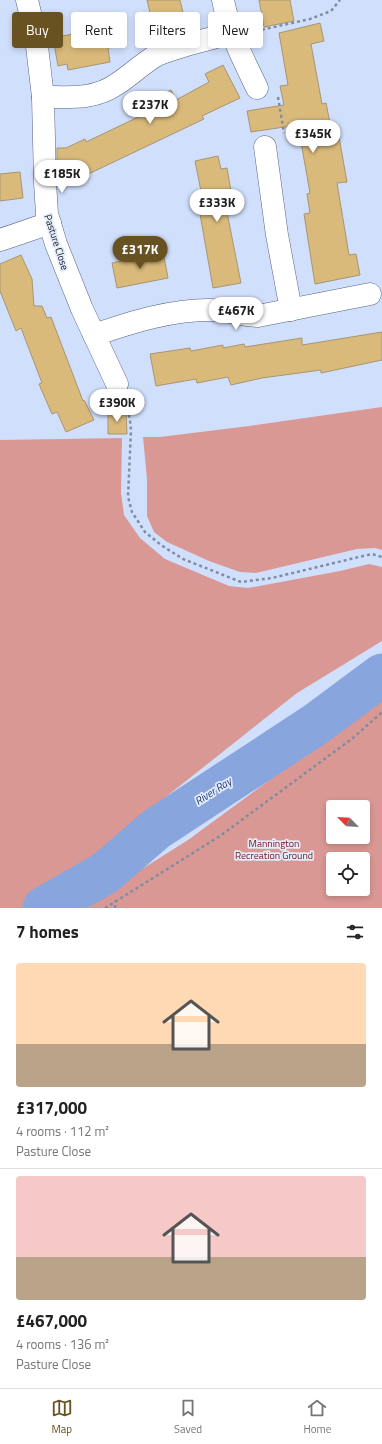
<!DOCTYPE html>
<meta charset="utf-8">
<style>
body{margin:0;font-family:"Titillium Web",sans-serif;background:#f6f6f6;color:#222;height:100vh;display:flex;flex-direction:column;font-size:15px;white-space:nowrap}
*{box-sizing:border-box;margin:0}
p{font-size:13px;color:#767676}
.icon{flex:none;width:22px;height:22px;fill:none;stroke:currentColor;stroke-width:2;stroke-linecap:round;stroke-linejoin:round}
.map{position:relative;height:908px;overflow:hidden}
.panel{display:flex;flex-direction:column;background:#fff;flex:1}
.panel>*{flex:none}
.banner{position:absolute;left:12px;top:12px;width:358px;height:36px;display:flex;gap:8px}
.needle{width:26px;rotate:294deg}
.fabs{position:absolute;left:326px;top:800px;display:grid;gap:8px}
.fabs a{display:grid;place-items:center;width:44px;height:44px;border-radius:4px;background:#fff;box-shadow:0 2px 6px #0003;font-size:20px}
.price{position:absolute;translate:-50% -34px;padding:0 9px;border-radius:14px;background:#fff;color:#222;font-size:13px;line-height:26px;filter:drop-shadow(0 1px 2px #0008)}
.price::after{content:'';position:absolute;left:50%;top:24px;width:12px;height:9px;margin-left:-6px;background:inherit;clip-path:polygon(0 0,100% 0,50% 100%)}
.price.on{background:#695222;color:#fff}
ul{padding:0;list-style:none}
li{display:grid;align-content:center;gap:8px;height:212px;padding:0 16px}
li+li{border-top:1px solid #e0e0e0}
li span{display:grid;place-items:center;height:124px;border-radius:4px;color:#555}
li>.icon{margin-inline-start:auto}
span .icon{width:72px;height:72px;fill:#fffc;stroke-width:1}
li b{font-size:17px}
h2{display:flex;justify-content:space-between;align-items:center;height:48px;padding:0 16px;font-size:17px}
.pill{padding:0 14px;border-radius:4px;background:#fff;box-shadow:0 2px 6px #0003;font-size:14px;line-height:36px}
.pill.on{background:#695222;color:#fff}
.menu{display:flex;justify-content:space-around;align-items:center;height:56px;border-top:1px solid #e0e0e0;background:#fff;font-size:11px;color:#767676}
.menu a{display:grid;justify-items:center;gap:2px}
.menu .on{color:#695222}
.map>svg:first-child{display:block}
.green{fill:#da9894;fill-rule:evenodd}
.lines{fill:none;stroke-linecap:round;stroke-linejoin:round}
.river{stroke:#88a5dd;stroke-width:43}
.building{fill:#daba7b;stroke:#a79572}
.minor-casing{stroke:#546483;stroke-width:23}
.path{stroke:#808ca1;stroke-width:2.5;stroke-dasharray:3 3;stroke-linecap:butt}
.minor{stroke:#fff;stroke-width:22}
.labels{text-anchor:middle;stroke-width:3.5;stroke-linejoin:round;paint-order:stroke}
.street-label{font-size:10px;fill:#121824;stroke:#e4ecfa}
.park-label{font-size:10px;fill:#6d181c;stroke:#e4ecfa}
.water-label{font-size:11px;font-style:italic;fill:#1c3a7c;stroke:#e4ecfa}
</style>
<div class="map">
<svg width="382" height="908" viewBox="0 0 382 908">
<rect width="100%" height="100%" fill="#d0dffb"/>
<g class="green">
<polygon points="382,407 382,550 375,548 357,549 256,573 240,572 209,561 167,542 154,532 147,516 147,479 143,437 160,437 249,426"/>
<polygon points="122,438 121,493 124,515 140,538 165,559 229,586 248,588 340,571 369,564 382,567 382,641 297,693 133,823 49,893 26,908 0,908 0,440"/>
<path d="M382,699V908H80L188,840L294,762ZM333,807H363V837H333ZM333,859H363V889H333Z"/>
</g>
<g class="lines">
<polyline class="river" points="44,908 105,873 156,829 316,724 382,675"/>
</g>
<g class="building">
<polygon points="147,0 180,0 186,25 145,35 140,15 150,13"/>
<polygon points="259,0 290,0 294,21 264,27"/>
<polygon points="320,23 324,41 311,44 322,104 326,103 333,138 339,137 347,182 337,183 349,255 356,254 360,275 315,284 304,214 310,213 307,194 310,193 298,125 251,132 247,111 284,105 280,86 288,85 279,33"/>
<polygon points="112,26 116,47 108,48 110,62 68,70 67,64 58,66 53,38"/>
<polygon points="223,65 240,98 202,116 204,119 80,178 76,169 57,169 57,148 66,148 85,139 86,142 153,110 149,101 171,90 176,100 209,82 205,74"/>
<polygon points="218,156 221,169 227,168 231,191 223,192 241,283 213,288 197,197 202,196 195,161"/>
<polygon points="20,172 23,198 0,201 0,174"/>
<polygon points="163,252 168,278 117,288 112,263"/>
<polygon points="21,255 32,279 34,306 42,306 47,318 51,317 83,401 84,400 94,420 66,432 57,412 52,414 39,384 42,383 21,328 16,331 0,291 0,264"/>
<polygon points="382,332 382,360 321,373 321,370 262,378 231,385 228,377 197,383 196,379 156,386 150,354 190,348 191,351 223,345 223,348 244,344 245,347 302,338 302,345"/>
<polygon points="108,412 126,412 127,434 108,434"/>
</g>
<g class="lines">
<defs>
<g id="minor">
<polyline points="27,0 36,38 43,97 45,182 47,214 56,244 82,309 117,384"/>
<path d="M223,0C229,32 243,59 257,88"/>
<path d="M43,97C70,97 94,100 117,84C131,75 143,63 157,55C180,45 207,40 231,33"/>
<polyline points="265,147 277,235 291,310"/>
<polyline points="0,240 50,223"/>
<path d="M94,335C132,322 173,309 212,310C228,310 243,316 258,316L370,294"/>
</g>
</defs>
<use href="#minor" class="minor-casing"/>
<g class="path">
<polyline points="256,31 310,19 331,11 340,0"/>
<polyline points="278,97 284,133"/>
<polyline points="126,403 130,420 131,430 128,497 132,512 145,532 161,545 183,559 241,582 272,578 363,556 372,554 382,557"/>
<polyline points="105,908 220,836 353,738 382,712"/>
<polyline points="115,908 115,901"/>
</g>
<use href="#minor" class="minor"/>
</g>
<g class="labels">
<g class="street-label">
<text transform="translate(57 242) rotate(72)" y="4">Pasture Close</text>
</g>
<g class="park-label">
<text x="274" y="847">Mannington<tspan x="274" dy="12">Recreation Ground</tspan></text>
</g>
<g class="water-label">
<text transform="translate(213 791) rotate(-33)" y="4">River Ray</text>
</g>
</g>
</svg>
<div class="fabs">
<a><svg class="needle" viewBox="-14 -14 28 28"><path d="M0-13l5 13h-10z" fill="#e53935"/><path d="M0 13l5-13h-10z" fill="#767676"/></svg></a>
<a><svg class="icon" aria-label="locate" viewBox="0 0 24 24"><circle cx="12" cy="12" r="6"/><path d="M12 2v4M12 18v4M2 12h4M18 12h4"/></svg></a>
</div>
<b class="price" style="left:150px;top:125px">£237K</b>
<b class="price" style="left:313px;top:154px">£345K</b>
<b class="price" style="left:62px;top:194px">£185K</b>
<b class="price" style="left:217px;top:223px">£333K</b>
<b class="price on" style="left:140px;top:270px">£317K</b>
<b class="price" style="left:236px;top:331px">£467K</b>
<b class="price" style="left:117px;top:423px">£390K</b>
<div class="banner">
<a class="pill on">Buy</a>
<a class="pill">Rent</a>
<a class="pill">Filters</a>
<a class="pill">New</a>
</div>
</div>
<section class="panel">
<h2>7 homes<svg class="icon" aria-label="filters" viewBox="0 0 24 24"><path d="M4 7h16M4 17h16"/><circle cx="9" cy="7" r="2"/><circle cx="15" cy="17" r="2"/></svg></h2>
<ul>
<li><span style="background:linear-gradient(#ffd9b3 65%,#b9a48a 0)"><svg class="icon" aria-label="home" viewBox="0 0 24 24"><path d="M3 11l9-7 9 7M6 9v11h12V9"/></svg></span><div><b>£317,000</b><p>4 rooms · 112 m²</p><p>Pasture Close</p></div></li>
<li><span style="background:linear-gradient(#f6c9c9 65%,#b9a48a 0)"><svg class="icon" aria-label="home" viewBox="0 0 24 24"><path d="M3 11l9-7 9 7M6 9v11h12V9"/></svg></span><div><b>£467,000</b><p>4 rooms · 136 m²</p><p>Pasture Close</p></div></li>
</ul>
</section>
<nav class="menu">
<a class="on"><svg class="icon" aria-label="map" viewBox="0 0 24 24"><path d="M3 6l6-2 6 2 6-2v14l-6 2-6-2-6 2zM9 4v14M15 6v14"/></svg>Map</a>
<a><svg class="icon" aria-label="saved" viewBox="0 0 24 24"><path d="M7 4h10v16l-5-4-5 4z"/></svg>Saved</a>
<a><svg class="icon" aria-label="home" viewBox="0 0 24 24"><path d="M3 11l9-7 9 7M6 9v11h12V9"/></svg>Home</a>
</nav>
